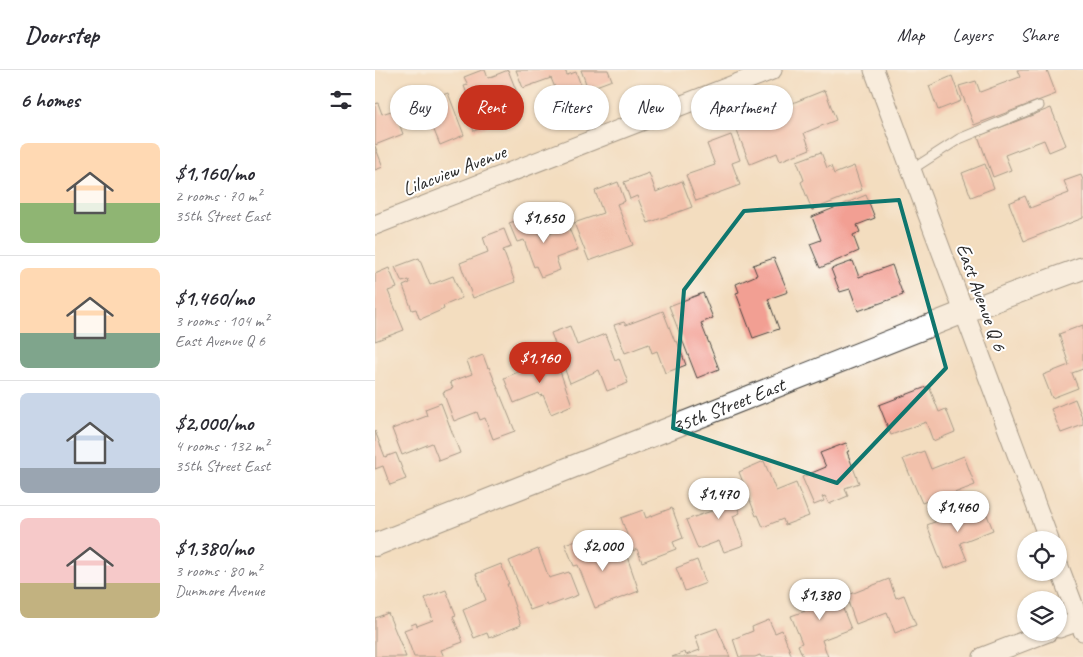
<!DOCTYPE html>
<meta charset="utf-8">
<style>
body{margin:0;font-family:Caveat,sans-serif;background:#f7f7f7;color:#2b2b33;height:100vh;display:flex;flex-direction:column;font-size:19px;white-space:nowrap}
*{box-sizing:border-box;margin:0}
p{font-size:16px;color:#7c7c81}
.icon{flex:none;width:28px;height:28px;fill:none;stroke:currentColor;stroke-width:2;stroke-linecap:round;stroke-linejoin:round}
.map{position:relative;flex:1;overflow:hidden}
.side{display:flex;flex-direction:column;background:#fff;width:375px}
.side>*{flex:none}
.hud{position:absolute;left:15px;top:15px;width:475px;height:45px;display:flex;gap:10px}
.tools{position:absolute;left:642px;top:461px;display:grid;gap:10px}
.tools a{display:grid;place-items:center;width:50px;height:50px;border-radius:50%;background:#fff;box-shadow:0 1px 4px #0004;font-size:25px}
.price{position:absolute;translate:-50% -42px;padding:0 11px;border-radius:18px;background:#fff;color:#222;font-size:16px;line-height:32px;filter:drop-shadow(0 1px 2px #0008)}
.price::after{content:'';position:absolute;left:50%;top:30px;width:15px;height:11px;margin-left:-8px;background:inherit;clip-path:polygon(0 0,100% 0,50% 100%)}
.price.selected{background:#c8321e;color:#fff}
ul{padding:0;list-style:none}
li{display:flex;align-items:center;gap:15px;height:125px;padding:0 20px}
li+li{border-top:1px solid #e1e1e2}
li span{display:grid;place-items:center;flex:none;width:140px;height:100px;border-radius:8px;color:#555}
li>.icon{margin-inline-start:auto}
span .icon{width:60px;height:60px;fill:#fffc;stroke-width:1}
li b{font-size:21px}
h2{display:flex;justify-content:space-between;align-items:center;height:60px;padding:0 20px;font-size:21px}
.chip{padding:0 18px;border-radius:22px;background:#fff;box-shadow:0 1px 4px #0004;font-size:18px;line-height:45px}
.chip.selected{background:#c8321e;color:#fff}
header{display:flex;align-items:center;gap:30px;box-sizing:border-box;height:70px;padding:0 25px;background:#fff;border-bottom:1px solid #e1e1e2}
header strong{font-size:24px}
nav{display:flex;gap:28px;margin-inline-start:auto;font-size:18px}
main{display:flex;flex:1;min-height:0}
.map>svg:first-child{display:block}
.building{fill:#f29f93}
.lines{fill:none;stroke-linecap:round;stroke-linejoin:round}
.service-casing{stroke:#494641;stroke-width:11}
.minor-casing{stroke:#494641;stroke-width:21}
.tertiary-casing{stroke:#494641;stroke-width:24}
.service{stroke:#fff;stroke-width:9}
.minor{stroke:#fff;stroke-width:19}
.tertiary{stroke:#fff;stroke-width:22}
.marked{fill:none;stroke:#0f766e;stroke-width:4;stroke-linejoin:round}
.labels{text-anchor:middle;stroke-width:4;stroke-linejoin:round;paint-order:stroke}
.street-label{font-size:20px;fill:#2b2b2b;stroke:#fff}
</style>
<header>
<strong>Doorstep</strong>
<nav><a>Map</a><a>Layers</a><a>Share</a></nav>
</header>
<main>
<section class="side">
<h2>6 homes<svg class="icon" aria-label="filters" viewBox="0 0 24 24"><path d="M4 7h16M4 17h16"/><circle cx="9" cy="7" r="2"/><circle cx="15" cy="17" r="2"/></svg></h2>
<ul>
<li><span style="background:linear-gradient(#ffd9b3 60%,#8fb573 0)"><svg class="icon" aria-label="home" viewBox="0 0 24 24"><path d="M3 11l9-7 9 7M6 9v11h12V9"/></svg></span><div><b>$1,160/mo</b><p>2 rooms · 70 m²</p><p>35th Street East</p></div></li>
<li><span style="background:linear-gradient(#ffd9b3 65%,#7fa58c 0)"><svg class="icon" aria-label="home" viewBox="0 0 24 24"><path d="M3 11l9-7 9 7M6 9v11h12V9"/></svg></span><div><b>$1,460/mo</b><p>3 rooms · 104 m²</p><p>East Avenue Q 6</p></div></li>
<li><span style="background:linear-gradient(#c9d6e8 75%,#9aa5b1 0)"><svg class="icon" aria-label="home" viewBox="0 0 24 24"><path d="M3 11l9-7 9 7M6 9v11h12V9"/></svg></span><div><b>$2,000/mo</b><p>4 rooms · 132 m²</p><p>35th Street East</p></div></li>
<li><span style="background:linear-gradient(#f6c9c9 65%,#c2b280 0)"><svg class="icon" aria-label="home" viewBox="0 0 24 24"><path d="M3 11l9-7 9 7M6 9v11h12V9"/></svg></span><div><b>$1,380/mo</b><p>3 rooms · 80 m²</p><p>Dunmore Avenue</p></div></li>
</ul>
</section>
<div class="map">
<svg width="708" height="587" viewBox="0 0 708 587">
<rect width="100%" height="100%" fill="#fff"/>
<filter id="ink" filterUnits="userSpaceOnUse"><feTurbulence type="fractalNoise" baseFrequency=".02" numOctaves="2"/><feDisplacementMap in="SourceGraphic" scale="10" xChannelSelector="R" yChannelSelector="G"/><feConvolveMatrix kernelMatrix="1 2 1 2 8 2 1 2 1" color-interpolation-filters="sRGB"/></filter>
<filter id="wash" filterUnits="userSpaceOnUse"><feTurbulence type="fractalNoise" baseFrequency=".0096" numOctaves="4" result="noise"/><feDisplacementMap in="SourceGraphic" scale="20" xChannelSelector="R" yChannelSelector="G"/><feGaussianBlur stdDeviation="1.12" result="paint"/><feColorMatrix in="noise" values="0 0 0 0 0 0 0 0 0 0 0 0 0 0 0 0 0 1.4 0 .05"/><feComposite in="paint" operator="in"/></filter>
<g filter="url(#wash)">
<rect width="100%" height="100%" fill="#f3ddbf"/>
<g id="blocks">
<g class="building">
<polygon points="107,0 110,0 113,8 133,0 143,25 111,37 118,54 99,61 91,42 98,39 89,16 93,15 89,7"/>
<polygon points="141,0 190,0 192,5 201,2 208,21 185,30 176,8 148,18"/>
<polygon points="206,0 233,0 237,10 213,19"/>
<polygon points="642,0 672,0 681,24 599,55 584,16 601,11 605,22 645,7"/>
<polygon points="577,6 586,31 563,40 554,16"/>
<polygon points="52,20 56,29 73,23 89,65 65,75 54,48 32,56 23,31"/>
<polygon points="450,20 461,50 429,63 435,79 405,91 402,83 375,94 360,56"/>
<polygon points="3,33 7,44 19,40 28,64 0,75 0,34"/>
<polygon points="676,38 691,75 674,82 669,70 630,85 636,100 618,107 603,66"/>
<polygon points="356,65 365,90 357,93 365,115 321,131 311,105 340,95 332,74"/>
<polygon points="0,76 8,97 0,100"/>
<polygon points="446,82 452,98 456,96 459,104 479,96 487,120 437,140 426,112 429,110 422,91"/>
<polygon points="610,94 619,118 596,127 587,103"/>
<polygon points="274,103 281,122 307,111 317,137 273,153 262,126 255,129 249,112"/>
<polygon points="706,105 708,110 708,148 649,171 634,133 650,126 655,138 694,123 689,111"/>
<polygon points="243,112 250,131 242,134 258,175 214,191 199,153 228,143 220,121"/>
<polygon points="491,125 500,148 482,155 485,162 478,165 484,181 445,198 435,174 446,170 437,147"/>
<polygon points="158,145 166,167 193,156 203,180 181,188 185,200 166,207 161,196 159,197 149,170 142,172 134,153"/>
<polygon points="129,159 136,177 128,180 140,212 98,228 85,193 113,182 108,167"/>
<polygon points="44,188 55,215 78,206 87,228 68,236 69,239 46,249 44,248 41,239 37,240 28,216 35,213 34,210 27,212 20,197"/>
<polygon points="399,188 413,222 393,229 404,259 378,268 361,223 364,222 361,214 382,205 378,195"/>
<polygon points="478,191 484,207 517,195 528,225 483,241 475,219 465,222 456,199"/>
<polygon points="14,198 22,218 13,221 29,260 0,271 0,204"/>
<polygon points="328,223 338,248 326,253 344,299 322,308 294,236"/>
<polygon points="288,241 300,272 302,271 311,295 290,303 282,281 277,283 274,274 250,283 239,255 249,252 251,255"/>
<polygon points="708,255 708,299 697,303 703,318 677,328 668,305 694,295 684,264"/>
<polygon points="195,256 202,275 230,264 240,290 244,288 253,313 232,321 224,300 195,313 176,263"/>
<polygon points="169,284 173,294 181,290 197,335 176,344 168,325 165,326 164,323 139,333 129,308 152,298 149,292"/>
<polygon points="108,285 113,298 114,297 140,361 118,369 110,348 105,350 102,342 79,351 68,322 78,318 75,312 97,304 92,291"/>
<polygon points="554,316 564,342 571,339 580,362 558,371 551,352 516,365 504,335"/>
<polygon points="700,329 708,350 708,355 686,363 676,339"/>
<polygon points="66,333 85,383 64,391 57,373 27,385 17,359 52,346 50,339"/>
<polygon points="0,361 10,387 21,383 31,409 15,415 8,396 0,399"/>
<polygon points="471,373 474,381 472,382 484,413 470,418 473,426 454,434 450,426 447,427 449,431 439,435 427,407 451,397 445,383"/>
<polygon points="549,381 556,399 589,386 600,415 556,432 555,430 547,433 528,389"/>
<polygon points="389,391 401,421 421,413 434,446 410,455 408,449 388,457 383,445 381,446 364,402"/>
<polygon points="355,409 365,434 362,437 365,443 358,446 369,475 349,482 344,471 323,479 311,450 342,439 334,417"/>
<polygon points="607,432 618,460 585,473 592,490 569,499 552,455 562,451 562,449"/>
<polygon points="297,438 308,468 298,472 301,479 267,492 262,479 258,481 246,448 268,440 271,448"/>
<polygon points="212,466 220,485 248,475 264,521 220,538 203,495 199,496 190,474"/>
<polygon points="163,479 174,508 194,502 203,525 173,536 172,534 155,540 134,491"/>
<polygon points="322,490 331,513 310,521 301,498"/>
<polygon points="126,494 134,514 132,514 146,555 114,568 112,563 99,568 88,540 111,530 101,504"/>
<polygon points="514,509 521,528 529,525 541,555 520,563 512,542 481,554 471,526"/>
<polygon points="461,513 466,528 464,529 476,559 447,570 453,587 428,587 423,575 427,573 416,546 430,541 425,527"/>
<polygon points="71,520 81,545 78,546 88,572 66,580 69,587 39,587 29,560 37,557 36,555 41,553 42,556 58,550 50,528"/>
<polygon points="13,543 31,587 0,587 0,548"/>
<polygon points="394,550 400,563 407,560 417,587 386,587 385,585 380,587 364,587 358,569 378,561 377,557"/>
<polygon points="342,558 355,587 297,587 310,582 311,585 325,580 320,566"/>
</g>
</g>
</g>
<g filter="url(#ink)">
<use href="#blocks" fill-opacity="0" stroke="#494641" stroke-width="1"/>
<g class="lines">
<defs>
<polyline id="service" points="536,100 584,69 664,36"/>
<g id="minor">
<polyline points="499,0 674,470"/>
<polyline points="0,155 397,0"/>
<polyline points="684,497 708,561"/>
<polyline points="684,558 704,551"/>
<polyline points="608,587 673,562"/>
</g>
<g id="tertiary">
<path id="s1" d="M0,475L589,242L708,198"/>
</g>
</defs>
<use href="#service" class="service-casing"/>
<use href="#minor" class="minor-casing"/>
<use href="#tertiary" class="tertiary-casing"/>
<use href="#service" class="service"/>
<use href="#minor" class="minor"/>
<use href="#tertiary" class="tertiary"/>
</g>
</g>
<path d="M0 0H708V587H0ZM524,130L571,298L462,413L298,358L309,220L369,141Z" fill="#f3ddbf" fill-opacity=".55" fill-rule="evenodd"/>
<path class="marked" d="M524,130L571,298L462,413L298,358L309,220L369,141Z"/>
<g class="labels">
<g class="street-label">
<text transform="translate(79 100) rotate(-21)" y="7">Lilacview Avenue</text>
<text transform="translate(607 227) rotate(70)" y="7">East Avenue Q 6</text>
<text dy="7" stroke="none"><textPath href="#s1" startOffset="380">35th Street East</textPath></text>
</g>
</g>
</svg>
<div class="tools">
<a><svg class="icon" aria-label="locate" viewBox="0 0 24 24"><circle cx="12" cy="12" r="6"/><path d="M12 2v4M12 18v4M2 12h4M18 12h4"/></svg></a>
<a><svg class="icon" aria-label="layers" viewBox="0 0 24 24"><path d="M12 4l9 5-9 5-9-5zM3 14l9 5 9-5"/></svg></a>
</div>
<b class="price" style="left:169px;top:174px">$1,650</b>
<b class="price selected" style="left:165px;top:314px">$1,160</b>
<b class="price" style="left:344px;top:450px">$1,470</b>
<b class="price" style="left:583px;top:463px">$1,460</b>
<b class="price" style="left:228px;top:502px">$2,000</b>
<b class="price" style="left:445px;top:551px">$1,380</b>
<div class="hud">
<a class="chip">Buy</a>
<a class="chip selected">Rent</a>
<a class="chip">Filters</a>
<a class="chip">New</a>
<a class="chip">Apartment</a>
</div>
</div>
</main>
